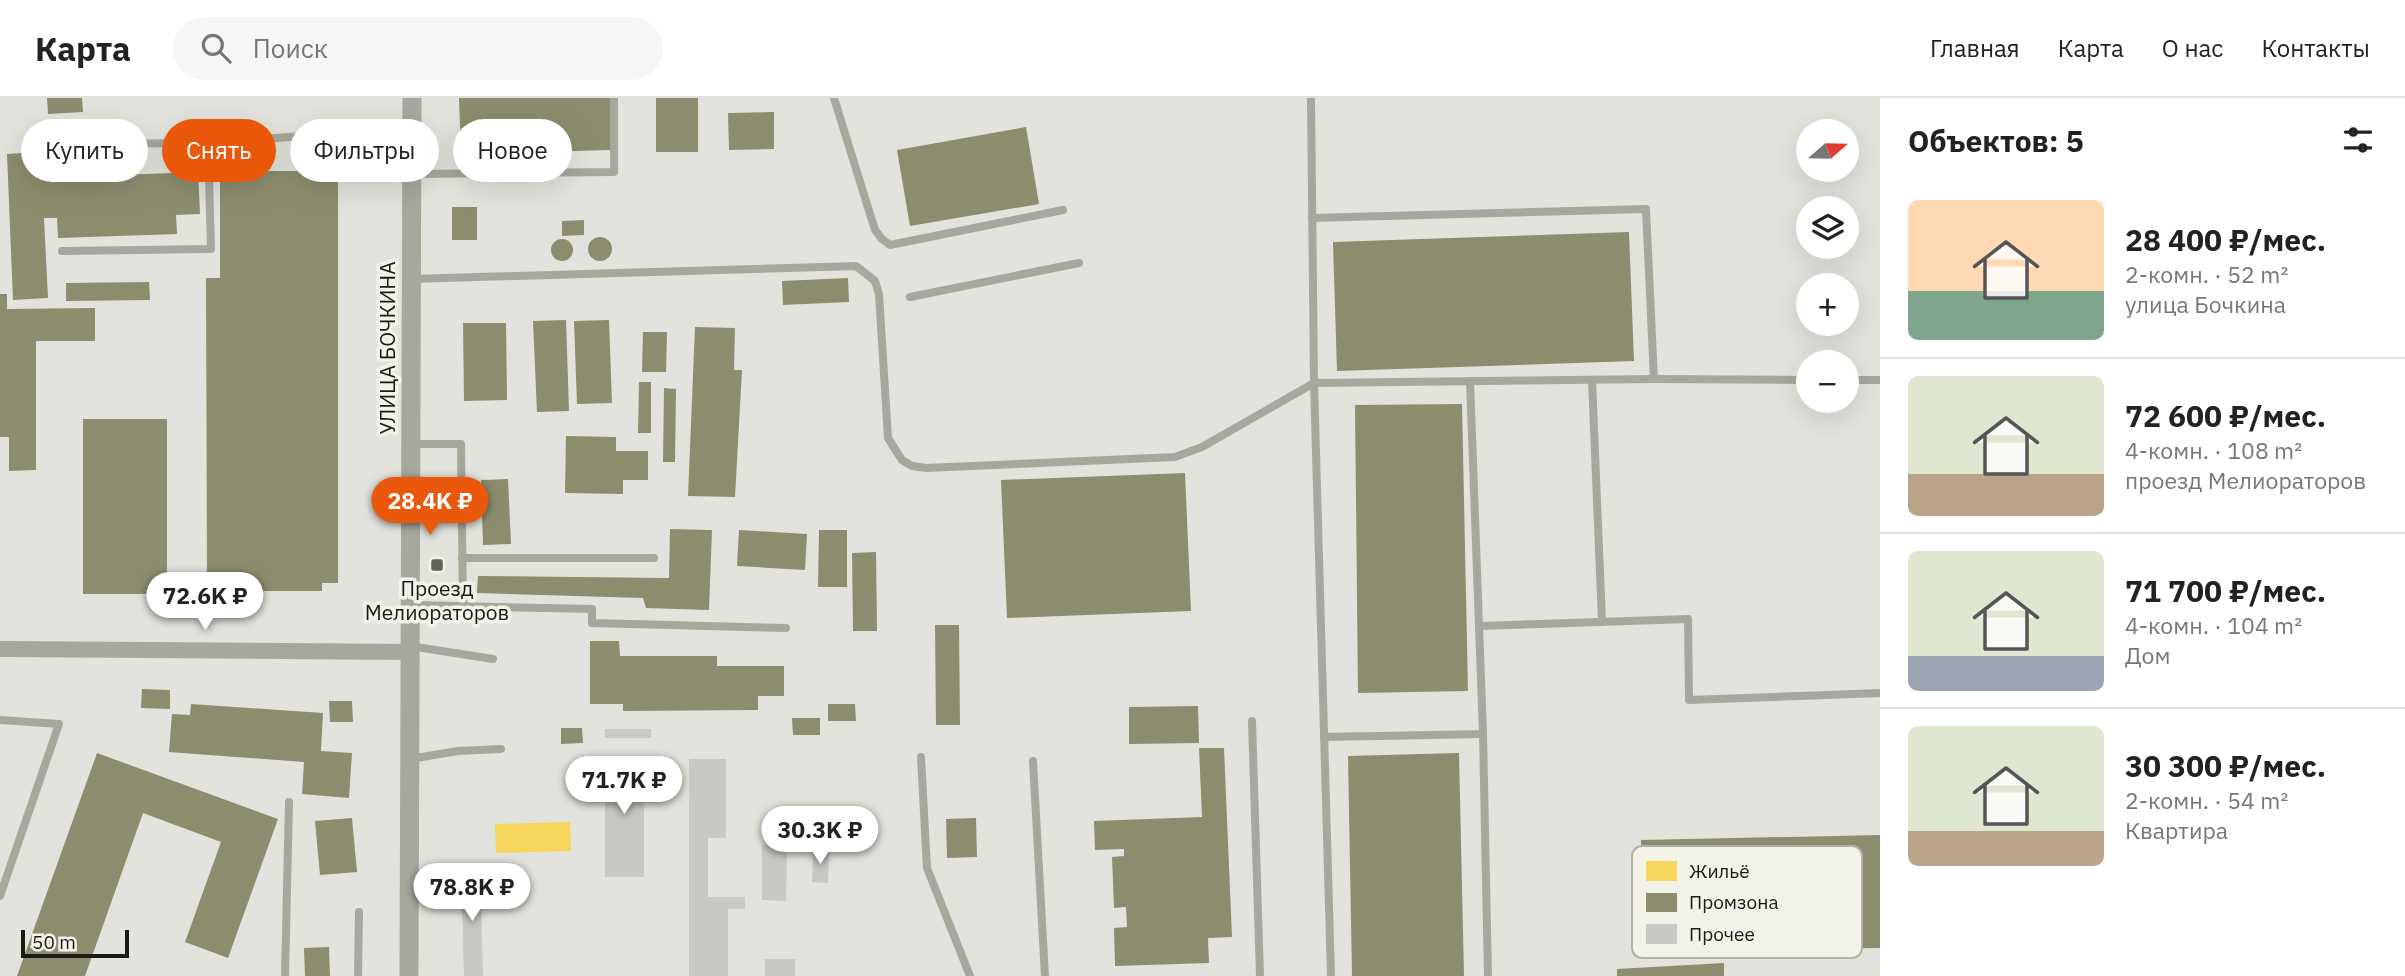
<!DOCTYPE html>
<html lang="ru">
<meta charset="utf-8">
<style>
body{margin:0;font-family:"IBM Plex Sans",sans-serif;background:#f6f6f6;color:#222;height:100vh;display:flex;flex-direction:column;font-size:26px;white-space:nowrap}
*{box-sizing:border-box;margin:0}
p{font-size:23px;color:#767676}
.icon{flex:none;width:38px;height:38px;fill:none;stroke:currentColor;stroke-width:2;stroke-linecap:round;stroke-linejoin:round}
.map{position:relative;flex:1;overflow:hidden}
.details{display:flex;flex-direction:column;background:#fff;width:525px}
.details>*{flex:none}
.top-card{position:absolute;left:21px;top:21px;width:665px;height:63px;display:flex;gap:14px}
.needle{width:46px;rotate:70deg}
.controls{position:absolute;left:1796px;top:21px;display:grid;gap:14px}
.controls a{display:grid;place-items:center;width:63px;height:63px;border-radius:50%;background:#fff;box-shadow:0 7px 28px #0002;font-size:35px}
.scale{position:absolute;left:21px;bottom:18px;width:108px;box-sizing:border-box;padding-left:7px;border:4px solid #1a1a16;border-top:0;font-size:19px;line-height:24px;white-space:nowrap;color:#1a1a16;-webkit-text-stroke:5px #f3f2e7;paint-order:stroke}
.price{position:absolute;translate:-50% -60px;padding:0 16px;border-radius:24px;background:#fff;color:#222;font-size:23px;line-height:46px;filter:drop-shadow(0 2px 4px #0008)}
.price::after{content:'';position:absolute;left:50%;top:42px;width:21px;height:16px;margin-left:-10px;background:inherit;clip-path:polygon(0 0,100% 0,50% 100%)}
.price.active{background:#ea580c;color:#fff}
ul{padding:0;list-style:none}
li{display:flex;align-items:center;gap:21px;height:175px;padding:0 28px}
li+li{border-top:2px solid #e0e0e0}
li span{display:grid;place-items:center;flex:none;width:196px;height:140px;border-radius:10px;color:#555}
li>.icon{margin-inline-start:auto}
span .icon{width:84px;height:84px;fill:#fffc;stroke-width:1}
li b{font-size:30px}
h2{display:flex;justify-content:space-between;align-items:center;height:84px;padding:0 28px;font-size:30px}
.pill{padding:0 24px;border-radius:32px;background:#fff;box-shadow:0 7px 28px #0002;font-size:24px;line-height:63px}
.pill.active{background:#ea580c;color:#fff}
header{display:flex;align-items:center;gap:42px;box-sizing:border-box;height:98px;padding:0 35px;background:#fff;border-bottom:2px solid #e0e0e0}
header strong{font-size:33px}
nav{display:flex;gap:38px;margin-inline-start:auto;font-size:24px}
.search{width:490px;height:63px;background:#f6f6f6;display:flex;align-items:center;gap:18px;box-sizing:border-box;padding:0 24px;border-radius:38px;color:#767676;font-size:26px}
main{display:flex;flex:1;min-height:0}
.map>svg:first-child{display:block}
.homes{fill:#f6d55c}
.industry{fill:#8c8c6e}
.building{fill:#c8c8c4}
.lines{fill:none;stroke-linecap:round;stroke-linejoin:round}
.service{stroke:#a8a79c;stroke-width:8}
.minor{stroke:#a8a79c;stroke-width:16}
.tertiary{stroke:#a8a79c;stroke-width:19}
.poi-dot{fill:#60605c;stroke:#f3f2e7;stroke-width:2.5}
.labels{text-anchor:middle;stroke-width:7;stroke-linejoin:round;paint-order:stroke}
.street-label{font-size:21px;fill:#1a1a16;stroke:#f3f2e7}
.poi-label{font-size:21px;fill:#1a1a16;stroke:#f3f2e7}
.key{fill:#f3f2e7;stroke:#b2b1a8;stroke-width:2}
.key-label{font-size:19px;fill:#1a1a16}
</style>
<header>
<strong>Карта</strong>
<div class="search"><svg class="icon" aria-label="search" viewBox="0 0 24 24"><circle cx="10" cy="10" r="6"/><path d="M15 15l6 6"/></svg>Поиск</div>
<nav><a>Главная</a><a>Карта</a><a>О нас</a><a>Контакты</a></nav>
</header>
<main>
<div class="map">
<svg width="1880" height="878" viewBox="0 0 1880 878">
<rect width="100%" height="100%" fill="#e3e3dd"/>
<polygon class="homes" points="570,724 571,753 496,755 495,726"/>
<g class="industry">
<polygon points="47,0 82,0 83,14 48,16"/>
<polygon points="459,0 610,0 610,52 461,56"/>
<rect x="656" y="0" width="42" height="54"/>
<polygon points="774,14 774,51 729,52 728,15"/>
<polygon points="1026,29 1039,106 910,128 897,52"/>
<polygon points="68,52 69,79 198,74 200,116 176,117 177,136 58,140 57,120 44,120 48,200 13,202 7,56 37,54 38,80 48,80 47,53"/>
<polygon points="220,73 338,73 338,485 322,485 322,493 229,493 229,485 207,485 206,180 220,180"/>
<rect x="452" y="109" width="25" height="33"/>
<polygon points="584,122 584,137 562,138 562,123"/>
<polygon points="1629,134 1634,263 1337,273 1333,144"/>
<circle cx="600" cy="151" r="12"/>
<circle cx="562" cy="152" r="11"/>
<polygon points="848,180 849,204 783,207 782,183"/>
<polygon points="149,184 150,202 66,203 66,185"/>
<polygon points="0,196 7,196 7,211 95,210 95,243 36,243 36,372 9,373 9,339 0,339"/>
<polygon points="566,222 569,313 537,314 533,223"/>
<polygon points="609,222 612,305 577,306 574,223"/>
<polygon points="463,225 506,225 507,302 464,303"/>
<polygon points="695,229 735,230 734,272 742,272 735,399 688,398"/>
<polygon points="643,234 667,234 666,274 642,274"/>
<polygon points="639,284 651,284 651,335 638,335"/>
<polygon points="664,290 676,291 675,364 663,364"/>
<polygon points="1462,306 1468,593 1358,595 1355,307"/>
<rect x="83" y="321" width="84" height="175"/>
<polygon points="566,338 616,339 616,353 648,353 648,382 623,382 623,396 565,395"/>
<polygon points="1185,375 1191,513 1007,520 1001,382"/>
<polygon points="508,381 511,446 483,447 481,382"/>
<polygon points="670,431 712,432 709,512 646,510 643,500 477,495 478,478 669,480"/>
<polygon points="739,432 807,436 805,472 737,468"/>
<polygon points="819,432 847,432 847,489 818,489"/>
<polygon points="876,454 877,533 853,533 852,455"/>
<polygon points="935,527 959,527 960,627 936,627"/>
<polygon points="590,543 619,543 620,558 717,558 717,568 784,568 784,598 758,598 758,612 623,613 623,606 590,606"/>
<polygon points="142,591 170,592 170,611 141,610"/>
<polygon points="329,603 352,603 353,624 330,624"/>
<polygon points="191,606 323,615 321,653 352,655 349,700 302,696 304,664 169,654 172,616 190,617"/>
<polygon points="828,606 855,606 856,623 828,623"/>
<polygon points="1198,608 1199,645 1129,646 1129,609"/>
<polygon points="792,620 820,620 820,637 793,637"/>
<polygon points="561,630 582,630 583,645 561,646"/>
<polygon points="1199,650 1224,650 1232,839 1208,840 1209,865 1115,868 1114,830 1127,829 1126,809 1114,810 1112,759 1124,758 1124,751 1095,752 1094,723 1202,719"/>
<polygon points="97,655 278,721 228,860 185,844 221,744 143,715 85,878 17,878"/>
<polygon points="1459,655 1464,878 1352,878 1348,658"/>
<polygon points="352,720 357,774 320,777 315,723"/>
<polygon points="976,720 977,759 947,760 946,721"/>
<polygon points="1880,737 1880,850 1644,853 1641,742"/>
<polygon points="329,849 330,878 305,878 304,850"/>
<polygon points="1724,865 1724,878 1617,878 1617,871"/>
</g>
<g class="building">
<rect x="605" y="631" width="46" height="9"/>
<rect x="605" y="658" width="39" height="121"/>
<polygon points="689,661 726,661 726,740 708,740 708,799 745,799 745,811 728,811 728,878 689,878"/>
<polygon points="762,747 787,747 786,803 762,802"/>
<polygon points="813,750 829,751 828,785 812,784"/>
<polygon points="480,771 483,878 464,878 461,772"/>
<rect x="765" y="861" width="30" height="17"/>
</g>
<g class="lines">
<g class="service">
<polyline points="834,0 875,132 882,141 890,147 1063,112"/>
<polyline points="1311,0 1314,285 1331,878"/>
<polyline points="88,46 208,45 412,30"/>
<polyline points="412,76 614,74 614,0"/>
<polyline points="1312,120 1646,111 1654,281"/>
<polyline points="62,153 211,151 208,45"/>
<polyline points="411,181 856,168 875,183 879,196 888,340 902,362 912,368 926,370 1175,359 1202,349 1314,285 1654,281 1808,282"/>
<polyline points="910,199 1079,165"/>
<polyline points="1592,282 1602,524"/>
<polyline points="1846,282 1880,282"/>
<polyline points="410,346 461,346 463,508"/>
<polyline points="462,460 654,460"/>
<polyline points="410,507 592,511 592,525 786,530"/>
<polyline points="1479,528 1688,521 1689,602 1880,595"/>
<polyline points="410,548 493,561"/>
<polyline points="0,622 59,626 0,798"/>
<polyline points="1252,623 1260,878"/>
<polyline points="1483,636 1488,878"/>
<polyline points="1324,639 1483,636 1470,283"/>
<polyline points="921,659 927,770 970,878"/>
<polyline points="410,661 458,653 501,651"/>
<polyline points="1033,663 1045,878"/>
<polyline points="285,878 289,704"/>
<polyline points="358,878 359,814"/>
</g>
<polyline class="minor" points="0,551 410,554"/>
<polyline class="tertiary" points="409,878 412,0"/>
</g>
<rect class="poi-dot" x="430" y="460" width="14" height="14" rx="3.5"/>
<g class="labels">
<g class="street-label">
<text transform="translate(388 250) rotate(-90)" y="7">УЛИЦА БОЧКИНА</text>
</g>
<g class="poi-label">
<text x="437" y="498">Проезд<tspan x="437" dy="24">Мелиораторов</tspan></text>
</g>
</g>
<rect x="1632" y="748" width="230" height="112" rx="10" class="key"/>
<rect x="1646" y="763" width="31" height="20" fill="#f6d55c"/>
<rect x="1646" y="795" width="31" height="19" fill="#8c8c6e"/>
<rect x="1646" y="826" width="31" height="20" fill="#c8c8c4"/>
<g class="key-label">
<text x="1689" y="780">Жильё</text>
<text x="1689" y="811">Промзона</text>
<text x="1689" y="843">Прочее</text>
</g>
</svg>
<div class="controls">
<a><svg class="needle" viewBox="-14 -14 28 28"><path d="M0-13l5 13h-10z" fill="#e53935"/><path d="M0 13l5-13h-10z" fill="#767676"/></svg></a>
<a><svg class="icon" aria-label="layers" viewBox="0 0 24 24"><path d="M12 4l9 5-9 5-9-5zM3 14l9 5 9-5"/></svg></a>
<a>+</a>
<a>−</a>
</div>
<div class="scale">50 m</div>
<b class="price active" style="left:430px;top:439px">28.4K ₽</b>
<b class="price" style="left:205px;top:534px">72.6K ₽</b>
<b class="price" style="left:624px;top:718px">71.7K ₽</b>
<b class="price" style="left:820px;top:768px">30.3K ₽</b>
<b class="price" style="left:472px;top:825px">78.8K ₽</b>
<div class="top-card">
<a class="pill">Купить</a>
<a class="pill active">Снять</a>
<a class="pill">Фильтры</a>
<a class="pill">Новое</a>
</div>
</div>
<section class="details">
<h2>Объектов: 5<svg class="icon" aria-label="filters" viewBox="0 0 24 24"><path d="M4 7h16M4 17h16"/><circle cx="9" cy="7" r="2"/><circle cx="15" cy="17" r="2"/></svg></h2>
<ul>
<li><span style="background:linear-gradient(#ffd9b3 65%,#7fa58c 0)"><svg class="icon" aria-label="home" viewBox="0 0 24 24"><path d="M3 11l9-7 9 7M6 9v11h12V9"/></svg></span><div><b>28 400 ₽/мес.</b><p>2-комн. · 52 m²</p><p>улица Бочкина</p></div></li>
<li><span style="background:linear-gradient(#dfe7d0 70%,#b9a48a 0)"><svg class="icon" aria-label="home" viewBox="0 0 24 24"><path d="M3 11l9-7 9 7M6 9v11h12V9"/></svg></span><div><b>72 600 ₽/мес.</b><p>4-комн. · 108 m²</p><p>проезд Мелиораторов</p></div></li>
<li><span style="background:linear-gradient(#dfe7d0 75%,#9aa5b1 0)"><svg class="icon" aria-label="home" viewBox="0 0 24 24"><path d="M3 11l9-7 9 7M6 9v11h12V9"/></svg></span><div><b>71 700 ₽/мес.</b><p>4-комн. · 104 m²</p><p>Дом</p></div></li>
<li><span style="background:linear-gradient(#dfe7d0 75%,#b9a48a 0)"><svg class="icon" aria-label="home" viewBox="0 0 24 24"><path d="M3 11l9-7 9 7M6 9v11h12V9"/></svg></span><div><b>30 300 ₽/мес.</b><p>2-комн. · 54 m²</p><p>Квартира</p></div></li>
</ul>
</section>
</main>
